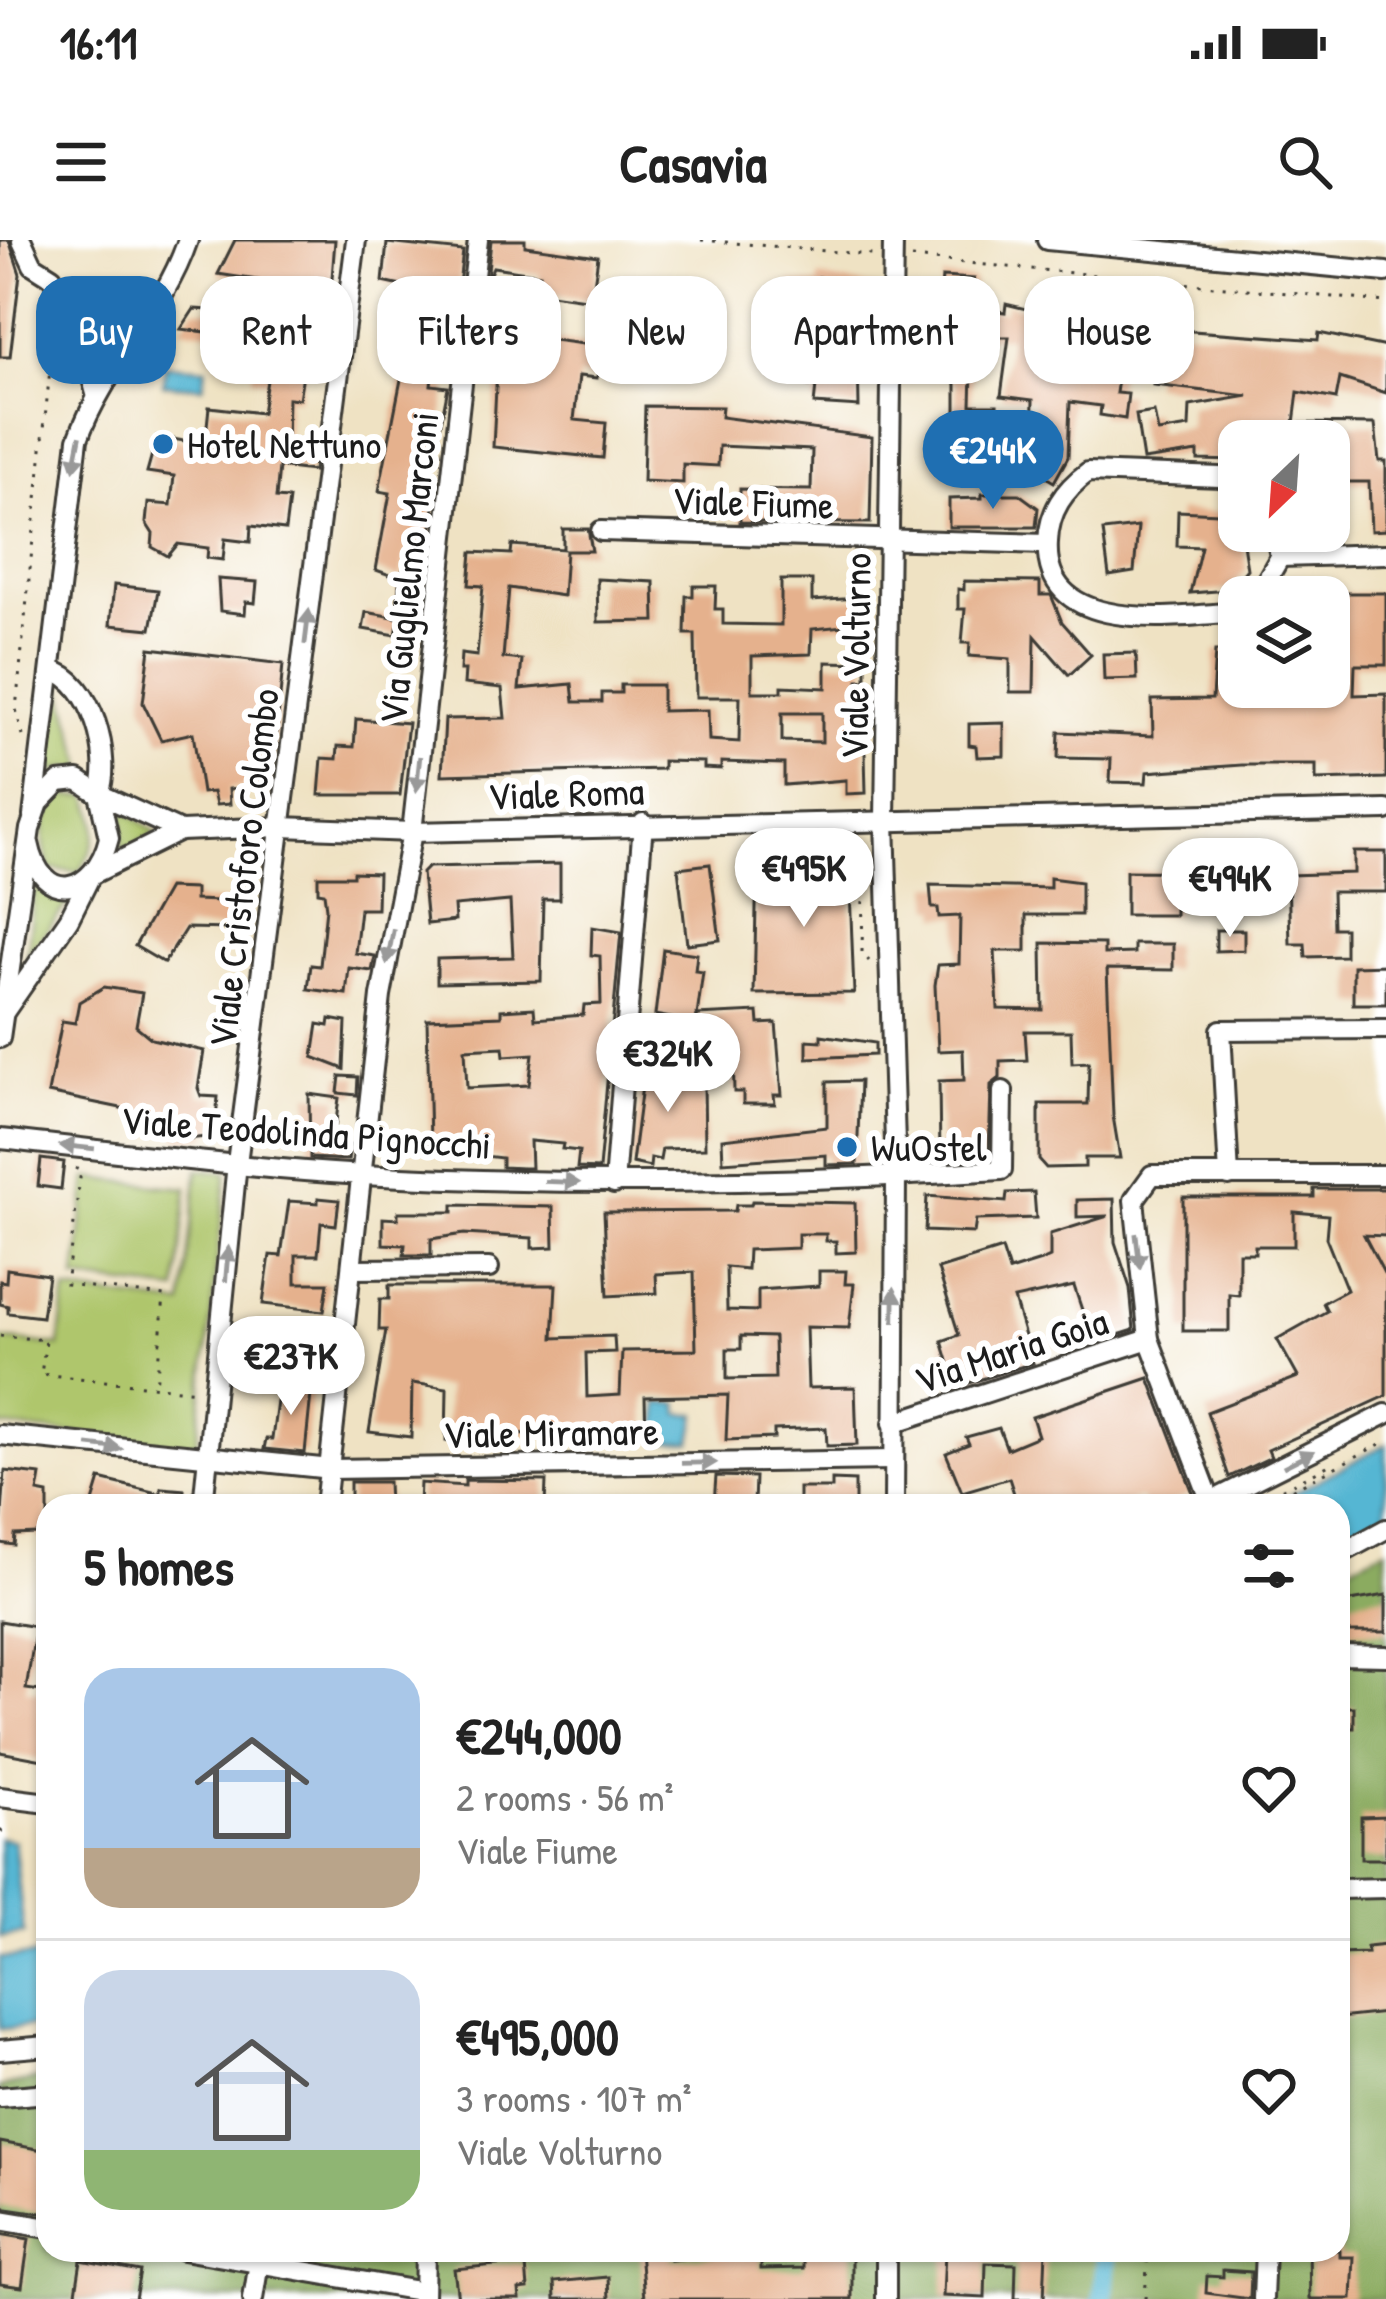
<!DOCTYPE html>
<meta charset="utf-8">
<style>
body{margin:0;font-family:"Patrick Hand",sans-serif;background:#f2f2f2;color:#222;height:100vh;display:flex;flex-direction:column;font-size:45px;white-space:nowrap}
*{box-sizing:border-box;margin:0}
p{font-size:39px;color:#767676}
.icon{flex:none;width:66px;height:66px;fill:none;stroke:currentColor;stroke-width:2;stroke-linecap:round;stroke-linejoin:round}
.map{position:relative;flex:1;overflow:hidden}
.side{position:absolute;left:36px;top:1254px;width:1314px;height:768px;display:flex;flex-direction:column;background:#fff;border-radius:36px;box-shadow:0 3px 9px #0004}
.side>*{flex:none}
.top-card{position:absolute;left:36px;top:36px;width:1314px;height:108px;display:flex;gap:24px}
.needle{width:78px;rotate:205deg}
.fabs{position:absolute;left:1218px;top:180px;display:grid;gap:24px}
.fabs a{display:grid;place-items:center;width:132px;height:132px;border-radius:24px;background:#fff;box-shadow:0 3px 9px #0004;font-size:60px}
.price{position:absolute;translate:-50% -102px;padding:0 27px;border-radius:42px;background:#fff;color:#222;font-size:39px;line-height:78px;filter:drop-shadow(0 3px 6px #0008)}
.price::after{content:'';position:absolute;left:50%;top:72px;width:36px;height:27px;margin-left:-18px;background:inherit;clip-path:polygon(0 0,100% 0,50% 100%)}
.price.active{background:#1f6fb2;color:#fff}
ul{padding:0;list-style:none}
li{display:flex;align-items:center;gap:36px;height:300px;padding:0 48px}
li+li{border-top:3px solid #e0e0e0}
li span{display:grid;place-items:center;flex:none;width:336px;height:240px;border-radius:36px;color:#555}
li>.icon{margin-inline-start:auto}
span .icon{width:144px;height:144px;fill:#fffc;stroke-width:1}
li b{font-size:51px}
h2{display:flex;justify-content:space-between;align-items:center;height:144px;padding:0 48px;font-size:51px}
.chip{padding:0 42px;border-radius:36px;background:#fff;box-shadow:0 3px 9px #0004;font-size:42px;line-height:108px}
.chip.active{background:#1f6fb2;color:#fff}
.status{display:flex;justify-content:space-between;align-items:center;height:84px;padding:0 60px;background:#fff;direction:ltr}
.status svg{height:33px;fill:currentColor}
header{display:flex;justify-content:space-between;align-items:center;height:156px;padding:0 48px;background:#fff;font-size:54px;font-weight:700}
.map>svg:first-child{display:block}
.green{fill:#afc66c;stroke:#667144;stroke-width:3}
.forest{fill:#8bab60;stroke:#54643e;stroke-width:3}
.water{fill:#55b6d3;stroke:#386978;stroke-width:3}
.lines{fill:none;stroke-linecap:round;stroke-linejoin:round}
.canal{stroke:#55b6d3;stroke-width:21}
.building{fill:#e5b18d;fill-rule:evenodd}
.minor-casing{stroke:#3c3a35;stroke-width:24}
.path{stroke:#3c3a35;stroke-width:3;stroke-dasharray:3 9;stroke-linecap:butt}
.minor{stroke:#fff;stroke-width:18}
.oneway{fill:#999}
.poi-dot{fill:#1f6fb2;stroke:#fff;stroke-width:4.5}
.labels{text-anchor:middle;stroke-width:12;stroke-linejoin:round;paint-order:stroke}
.poi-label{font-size:39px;fill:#1c1c1c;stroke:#fff;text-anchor:start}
.street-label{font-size:39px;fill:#1c1c1c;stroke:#fff}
</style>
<div class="status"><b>16:11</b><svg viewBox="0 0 49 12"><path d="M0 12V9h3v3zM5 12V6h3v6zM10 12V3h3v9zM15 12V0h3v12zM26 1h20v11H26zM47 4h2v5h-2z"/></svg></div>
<header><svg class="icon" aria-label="menu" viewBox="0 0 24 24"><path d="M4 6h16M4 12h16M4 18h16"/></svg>Casavia<svg class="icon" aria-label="search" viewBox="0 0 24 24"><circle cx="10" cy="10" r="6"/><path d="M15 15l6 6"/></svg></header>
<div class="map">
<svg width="1386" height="2059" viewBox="0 0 1386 2059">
<rect width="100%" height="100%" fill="#fff"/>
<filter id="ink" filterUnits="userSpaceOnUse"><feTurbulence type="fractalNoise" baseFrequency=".00833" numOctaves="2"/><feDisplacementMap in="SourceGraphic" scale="24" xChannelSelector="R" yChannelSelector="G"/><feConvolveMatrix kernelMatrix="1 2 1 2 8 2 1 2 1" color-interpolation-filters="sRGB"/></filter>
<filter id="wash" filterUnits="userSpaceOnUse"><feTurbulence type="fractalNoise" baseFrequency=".004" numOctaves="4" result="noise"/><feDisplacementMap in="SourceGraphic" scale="48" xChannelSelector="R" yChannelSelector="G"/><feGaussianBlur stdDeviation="2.7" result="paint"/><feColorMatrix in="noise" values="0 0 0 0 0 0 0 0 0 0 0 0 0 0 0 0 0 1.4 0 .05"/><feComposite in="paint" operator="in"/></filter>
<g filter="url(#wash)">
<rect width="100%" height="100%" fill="#efe2c3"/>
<g class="green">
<polygon points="60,441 85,530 68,527 50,533"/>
<path d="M59,556H88C101,583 96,609 78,632L50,629C40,602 41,579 59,556Z"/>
<polygon points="123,569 157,593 122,612"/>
<polygon points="35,648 69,662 27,716"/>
<polygon points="198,929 227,932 196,1208 0,1186 0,1099 59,1106 66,1051 183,1065"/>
<polygon points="87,938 187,948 177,1051 76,1039"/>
</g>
<polygon class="forest" points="1386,1309 1386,2059 0,2059 0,1847 48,1837 48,2010 1338,2010 1338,1331"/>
<g class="water">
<polygon points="165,125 206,128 203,147 163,144"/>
<polygon points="658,1163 679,1163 680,1174 697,1174 692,1202 658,1202"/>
<polygon points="1386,1204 1386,1273 1339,1301 1338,1266 1270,1266"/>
<polygon points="0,1598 14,1601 24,1694 0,1697"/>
<polygon points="48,1715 48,1785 0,1789 0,1718"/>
</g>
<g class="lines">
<polyline class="canal" points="1103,2059 1107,2010"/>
</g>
<g id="blocks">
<g class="building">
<polygon points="0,0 9,0 20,34 10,117 0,117"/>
<polygon points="235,0 335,0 331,51 218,34"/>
<polygon points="491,0 525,0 525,6 598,16 592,60 537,52 540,34 493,27 487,41"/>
<polygon points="387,3 463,11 451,110 432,108 438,54 383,42"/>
<polygon points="819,37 879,48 877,82 844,79 840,113 858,115 859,167 814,164 816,146 795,145 796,107 764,104 767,68 790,42 818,45"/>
<polygon points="942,37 974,39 972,68 1005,72 1006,64 1051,75 1050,79 1087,84 1088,76 1101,74 1149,86 1149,82 1180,84 1179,90 1318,100 1319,93 1386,107 1386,153 1340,138 1336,159 1298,152 1294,183 1375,184 1379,221 1386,221 1386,290 1371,291 1369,242 1340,242 1340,202 1239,201 1239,221 1198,220 1198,212 1143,220 1136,175 1154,172 1158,192 1189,187 1190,166 1248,156 1153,145 1155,128 1120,125 1116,153 1128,154 1125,179 1100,175 1101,166 1070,162 1068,217 1054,242 1020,222 1032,203 1033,160 1001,156 1009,97 973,97 971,165 997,165 996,189 956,184 956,144 945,133 947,83 938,83"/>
<polygon points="678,53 695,56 688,107 668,104 665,129 658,128 657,138 598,130 597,138 579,136 574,180 606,183 603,218 493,207 500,68 547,72 545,99 637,111 639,96 658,94 663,56"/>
<polygon points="194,69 302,76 300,91 308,91 306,102 329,105 325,125 305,122 299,159 288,158 287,198 316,201 313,231 279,227 276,258 289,259 285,290 251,286 250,302 225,299 223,320 207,318 208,308 178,304 168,316 152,307 153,294 146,283 148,263 171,265 174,236 147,232 157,196 205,205 209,167 262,173 267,140 252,138 257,98 181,89"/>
<polygon points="406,114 434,117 431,145 448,147 430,239 436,240 430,310 407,308 401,339 376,330 390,253 379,251"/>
<polygon points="645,166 722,167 721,177 872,197 870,283 740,282 740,249 811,250 812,210 719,206 718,226 683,224 683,243 643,241"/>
<polygon points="982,254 1019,254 1038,268 1036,287 949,287 949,259 982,258"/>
<polygon points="1178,271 1218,273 1241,291 1247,329 1229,350 1190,353 1201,307 1177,306"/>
<polygon points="1138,287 1134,332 1109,336 1103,291"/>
<path d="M563,289H588L592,311H566L563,356L509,348L503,418L522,420L519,449L572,444L574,462H602V453H621V445H662V471L708,470L709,500L739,502L740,457H696L695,394H685L686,356H693V346H716L715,369H723V384L781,385V340H812V361L858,358L865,384L812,389L811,414L752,416V452H782V446L826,448V422L866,423V440H858L857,473H864L866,553L846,554V540L784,545V524L721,522V529L704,528V522L663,521V529L442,535L445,479L505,478L502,448L464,444L465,430H460L461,414L477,416L483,346L469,345L472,312L511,314L512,305L563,309ZM782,473H822V502L782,501Z"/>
<polygon points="218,339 257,342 255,363 246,362 245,374 220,371"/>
<polygon points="597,339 654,342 655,381 598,382"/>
<polygon points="964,341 1040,342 1040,355 1051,355 1062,382 1091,415 1069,435 1035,396 1034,452 1010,452 1010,419 969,416 970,403 962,403 965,369 958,369 958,349 964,350"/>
<polygon points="399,344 424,346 422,370 397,368"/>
<polygon points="114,345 158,350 151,389 110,385"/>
<polygon points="1329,353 1386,353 1386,425 1355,425 1354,455 1386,454 1386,538 1316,540 1316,525 1242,525 1147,532 1146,543 1110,542 1111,519 1058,518 1059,492 1153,496 1152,460 1212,459 1215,411 1229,411 1231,444 1239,447 1329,450"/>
<polygon points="366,372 399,378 396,395 363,389"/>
<polygon points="150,408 283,424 272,544 229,549 230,564 216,565 213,552 202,553 193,493 161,500 143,463"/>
<polygon points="1136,413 1137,439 1104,440 1103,414"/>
<polygon points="356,479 408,483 400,555 319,555 322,518 337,519 338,506 354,507"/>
<polygon points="1004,483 1004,516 977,517 976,506 969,505 969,484"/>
<polygon points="1354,612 1386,612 1386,652 1332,652 1333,688 1345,688 1345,716 1306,717 1305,704 1290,704 1288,635 1354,633"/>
<polygon points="560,624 560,659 543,659 541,741 437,743 437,719 513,717 510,661 454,666 455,681 427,684 422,633 428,627"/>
<polygon points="710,624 720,700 687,704 678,628"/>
<polygon points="849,624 854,753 754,754 757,625"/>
<polygon points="1126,631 1227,632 1225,665 1175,663 1175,675 1126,675"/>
<polygon points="353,632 378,633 377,669 360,669 355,713 375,716 372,731 349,728 346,754 308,749 311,725 320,726 326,668 324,653 318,652 318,636 353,636"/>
<polygon points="1050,638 1081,642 1081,675 1026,675 1026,711 995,711 998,769 1043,770 1042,703 1104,704 1104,714 1134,713 1134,704 1173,704 1173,730 1107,729 1113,876 1120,918 1085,918 1085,927 1046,928 1039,920 1039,864 1088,864 1089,822 1072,823 1071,791 1025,791 1027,820 1000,821 1000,838 991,845 989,917 940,920 939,841 964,840 963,810 938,811 935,745 938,725 959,724 960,676 939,677 938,668 932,668 930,645 1050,648"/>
<polygon points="168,648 195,649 195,660 245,662 244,680 233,689 186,688 164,723 135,706"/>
<path d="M592,687L621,692L599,929L577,928L579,911L562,909L563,904L530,901L531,928H523L502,927V918L468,914L470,901L430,902L427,779L501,776V770L534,768L535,779L583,775L584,765L601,764L600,716L591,715ZM503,807L504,816L533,814L529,845L467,848L465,809Z"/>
<polygon points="1216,690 1244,690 1244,710 1216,711"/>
<polygon points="663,709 697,714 695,731 703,732 696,783 655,775"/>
<polygon points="1386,725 1386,764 1353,764 1353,726"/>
<polygon points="104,747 142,753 136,786 152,799 204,811 198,848 201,856 218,857 215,890 207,889 207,897 177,900 179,880 48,853 62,781 75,783 79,762"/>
<polygon points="758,772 759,784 776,783 782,855 774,855 775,864 743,864 743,852 734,852 733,809 698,810 697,775"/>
<polygon points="330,779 346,782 344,829 313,817 318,784 329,786"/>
<polygon points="821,795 875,803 875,815 807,818 807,800 821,801"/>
<polygon points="645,823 679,829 676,844 704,843 705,908 662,909 660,920 651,918 650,927 632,923"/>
<polygon points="340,836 358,837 357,855 338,853"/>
<polygon points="860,841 857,924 826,925 826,915 723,922 722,899 827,887 827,842"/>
<polygon points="309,854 339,858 334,897 350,905 348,920 310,918"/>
<polygon points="41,919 64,922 61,949 38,946"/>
<polygon points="1314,949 1386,949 1386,996 1364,995 1386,1037 1386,1156 1268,1210 1271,1217 1229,1237 1207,1172 1298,1137 1277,1099 1327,1071 1323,1063 1347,1050 1326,998 1328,975 1294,972 1294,1006 1255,1006 1255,1013 1239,1013 1239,1055 1229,1054 1229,1091 1183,1091 1183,957 1314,957"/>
<polygon points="1034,952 1036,978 976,980 974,993 925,991 927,956 1006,962 1007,953"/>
<polygon points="318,958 339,960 336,985 321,983 318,1015 296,1015 296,1043 328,1043 324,1071 263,1064 270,1015 281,1016 289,961 318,963"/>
<polygon points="1114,959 1115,1002 1130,1048 1134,1090 1093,1103 1074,1046 1014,1059 1033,1123 956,1147 942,1101 959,1095 938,1029 1002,1009 1009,1031 1041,1021 1050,1017 1050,994 1108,976 1077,977 1077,960"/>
<path d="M752,961L855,963L856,1012L836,1013V1001H826V994H798V1008L748,1010L747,1029L726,1027L727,1070L758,1071V1050L819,1046V1031H846L845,1044H854L849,1088L806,1087L808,1148L855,1147L857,1205L827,1206L826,1188L774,1190V1198L726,1200L728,1155L645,1157L646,1196L480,1193V1202L446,1201L447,1148L412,1143L411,1197L369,1192L386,1090H379L380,1059H389V1045H556L553,1098L614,1096L615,1112L586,1113L587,1157L620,1155L622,1111L696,1110L694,1032L656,1034L657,1053L608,1056L604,972L735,971L736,965H751ZM741,1096L774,1097L775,1138L727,1139V1109H741Z"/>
<polygon points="453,965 553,967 554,1007 532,1008 532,998 464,994 431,999 431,1015 404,1015 405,1005 383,1004 383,978 398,979 398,972 453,972"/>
<polygon points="7,1029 48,1035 42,1077 8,1073 8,1066 0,1064 0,1041 6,1042"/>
<polygon points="1149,1138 1193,1253 1164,1266 1144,1266 1141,1257 1116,1266 1018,1266 1009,1238 962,1252 946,1213 969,1204 966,1197 999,1188 1007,1209 1038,1196 1032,1177"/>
<polygon points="280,1139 312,1144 305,1213 264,1209 266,1199 272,1199"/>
<polygon points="5,1231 41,1235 38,1252 48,1254 48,1304 37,1294 15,1295 14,1305 0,1303"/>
<polygon points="716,1236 755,1237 754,1265 714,1264"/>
<polygon points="100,1239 161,1254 161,1248 184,1250 184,1266 103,1266 93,1262"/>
<polygon points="465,1240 546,1241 545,1266 419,1264 420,1243 465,1246"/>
<polygon points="832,1240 855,1241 855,1266 799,1265 799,1248 832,1248"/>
<polygon points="350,1242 388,1242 389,1266 350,1266"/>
<polygon points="1386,1355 1386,1392 1338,1392 1338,1363"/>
<polygon points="0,1381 36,1387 26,1449 48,1452 48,1521 0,1512"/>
<rect x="1338" y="1467" width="16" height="21"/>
<polygon points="1386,1576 1386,1619 1361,1619 1361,1577"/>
<polygon points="1386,1705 1386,1773 1338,1778 1338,1714 1368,1713 1367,1707"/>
<polygon points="0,1902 48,1911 48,1974 0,1967"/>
<polygon points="0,1994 29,1999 22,2047 0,2044"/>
<polygon points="640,2010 671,2010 671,2020 761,2010 761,2029 804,2028 804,2010 852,2010 852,2059 644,2059"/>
<polygon points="1046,2010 1044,2059 1015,2059 1016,2024 986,2023 985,2058 943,2056 945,2011"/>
<polygon points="1309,2010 1340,2010 1340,2017 1354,2017 1352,2059 1310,2059"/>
<polygon points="81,2020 140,2031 135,2059 75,2059"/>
<polygon points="516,2023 526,2026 528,2049 519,2050 520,2059 458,2059 454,2029"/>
<polygon points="1223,2030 1251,2032 1250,2059 1206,2053 1207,2036 1223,2037"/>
<polygon points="608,2037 609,2059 555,2059 554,2042"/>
</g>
</g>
</g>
<g filter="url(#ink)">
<use href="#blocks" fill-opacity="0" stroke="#3c3a35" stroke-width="3"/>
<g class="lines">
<defs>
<g id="minor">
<polyline points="893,0 885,580 896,937 894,1266"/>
<polyline points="1047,0 1386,32"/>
<polyline points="22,1 33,25 52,37 79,92 97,157"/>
<path d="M1239,244L1220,237L1088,232C1064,250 1049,271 1048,302C1042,398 1179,376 1239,372"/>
<polyline points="601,291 1047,304"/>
<polyline points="1280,317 1386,314"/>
<polyline points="1257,357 1280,317 1275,291"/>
<path d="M51,430C92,440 113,518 99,554L180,591"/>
<path d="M33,576L78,199C104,127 163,74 188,0"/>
<polyline points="5,771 69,679 91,635 180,591 282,587 412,592 1386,570"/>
<path d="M0,798L30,589L39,563L59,542L78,540L99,554L109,598C95,655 42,668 29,603"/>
<path d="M0,899C121,912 242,928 363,935C576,947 790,943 1002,930L1003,851"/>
<polyline points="1229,936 1221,790 1386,789"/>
<polyline points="614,944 643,583"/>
<polyline points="352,1029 489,1028"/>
<polyline points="893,1183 1149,1099"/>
<polyline points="0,1195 331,1229 893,1220"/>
<polyline points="1211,1262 1149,1099 1134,960 1152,935 1386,935"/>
<polyline points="203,1266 237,923 356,0"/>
<polyline points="325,1266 381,756 412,592 478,0"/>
<polyline points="1202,1266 1386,1174"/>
<polyline points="1338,1315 1386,1289"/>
<polyline points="1338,1415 1386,1416"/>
<polyline points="0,1557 48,1563"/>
<polyline points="1338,1649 1386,1648"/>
<polyline points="0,1810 48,1806"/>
<polyline points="0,1857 48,1853"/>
<polyline points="0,1980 48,1988"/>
<polyline points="183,2010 424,2052"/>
<polyline points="886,2010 886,2059"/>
<polyline points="253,2059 261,2010"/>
<polyline points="424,2059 425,2010"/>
<polyline points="1263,2059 1265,2010"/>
</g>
</defs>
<use href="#minor" class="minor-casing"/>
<g class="path">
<polyline points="701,0 872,15"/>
<polyline points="912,18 1386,62"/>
<polyline points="84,59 134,64"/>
<polyline points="23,496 16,469 54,89"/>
<polyline points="864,601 862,712 869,721"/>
<polyline points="75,928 81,931 66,1044 164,1056 156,1147"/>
<polyline points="0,1096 46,1100 41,1134 197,1151"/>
<polyline points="1250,1266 1333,1223"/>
<polyline points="1260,1266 1386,1201"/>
<polyline points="0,1591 3,1591"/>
<polyline points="1145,2059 1148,2010"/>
</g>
<use href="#minor" class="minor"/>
</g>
<defs><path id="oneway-solid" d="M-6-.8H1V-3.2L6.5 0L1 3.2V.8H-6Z" transform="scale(3)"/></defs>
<g class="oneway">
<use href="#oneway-solid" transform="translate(77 213) rotate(101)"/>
<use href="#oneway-solid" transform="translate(307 387) rotate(-83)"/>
<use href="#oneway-solid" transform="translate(418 534) rotate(96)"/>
<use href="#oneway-solid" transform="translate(390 707) rotate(101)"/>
<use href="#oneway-solid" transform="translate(77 907) rotate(-174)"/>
<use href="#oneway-solid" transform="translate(562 942) rotate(2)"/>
<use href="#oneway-solid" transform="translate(1138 1011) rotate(83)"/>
<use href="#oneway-solid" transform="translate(227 1024) rotate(-85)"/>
<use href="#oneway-solid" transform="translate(894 1065) rotate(-89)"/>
<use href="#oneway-solid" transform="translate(105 1207) rotate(7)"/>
<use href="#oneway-solid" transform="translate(1299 1219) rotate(-27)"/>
<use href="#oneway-solid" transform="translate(699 1223) rotate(-1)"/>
</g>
</g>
<g class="poi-dot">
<circle cx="163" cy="204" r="12"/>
<circle cx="847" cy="907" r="12"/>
</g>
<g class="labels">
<g class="poi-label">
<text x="187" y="218">Hotel Nettuno</text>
<text x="871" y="921">WuOstel</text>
</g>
<g class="street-label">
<text transform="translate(753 262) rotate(2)" y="14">Viale Fiume</text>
<text transform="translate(408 328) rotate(-84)" y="14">Via Guglielmo Marconi</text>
<text transform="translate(855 416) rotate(-89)" y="14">Viale Volturno</text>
<text transform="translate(566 553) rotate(-2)" y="14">Viale Roma</text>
<text transform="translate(243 628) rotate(-83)" y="14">Viale Cristoforo Colombo</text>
<text transform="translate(306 892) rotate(4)" y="14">Viale Teodolinda Pignocchi</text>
<text transform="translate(1011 1110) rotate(-18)" y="14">Via Maria Goia</text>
<text transform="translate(551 1192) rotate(-1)" y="14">Viale Miramare</text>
</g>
</g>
</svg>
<div class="fabs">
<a><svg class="needle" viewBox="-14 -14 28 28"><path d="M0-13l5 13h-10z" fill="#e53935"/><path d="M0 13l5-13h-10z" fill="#767676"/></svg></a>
<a><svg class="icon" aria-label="layers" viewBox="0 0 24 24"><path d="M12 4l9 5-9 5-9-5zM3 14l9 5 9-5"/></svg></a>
</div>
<b class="price active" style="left:993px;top:272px">€244K</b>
<b class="price" style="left:804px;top:690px">€495K</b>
<b class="price" style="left:1230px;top:700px">€494K</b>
<b class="price" style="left:668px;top:875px">€324K</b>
<b class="price" style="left:291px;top:1178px">€237K</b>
<div class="top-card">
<a class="chip active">Buy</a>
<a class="chip">Rent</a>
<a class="chip">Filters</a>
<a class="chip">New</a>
<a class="chip">Apartment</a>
<a class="chip">House</a>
</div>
<section class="side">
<h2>5 homes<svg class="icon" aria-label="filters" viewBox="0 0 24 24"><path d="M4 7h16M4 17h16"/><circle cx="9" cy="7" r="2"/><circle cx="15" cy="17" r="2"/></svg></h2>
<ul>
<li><span style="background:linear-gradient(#a9c7e8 75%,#b9a48a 0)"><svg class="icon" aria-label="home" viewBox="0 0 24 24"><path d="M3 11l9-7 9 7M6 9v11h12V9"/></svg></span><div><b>€244,000</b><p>2 rooms · 56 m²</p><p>Viale Fiume</p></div><svg class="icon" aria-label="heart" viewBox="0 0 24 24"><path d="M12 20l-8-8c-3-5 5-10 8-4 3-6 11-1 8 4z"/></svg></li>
<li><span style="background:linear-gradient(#c9d6e8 75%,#8fb573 0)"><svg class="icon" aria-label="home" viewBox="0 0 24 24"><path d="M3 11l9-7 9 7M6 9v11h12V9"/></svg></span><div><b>€495,000</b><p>3 rooms · 107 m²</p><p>Viale Volturno</p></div><svg class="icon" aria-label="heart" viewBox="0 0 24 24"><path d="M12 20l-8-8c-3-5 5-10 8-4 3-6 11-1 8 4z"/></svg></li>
</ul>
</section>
</div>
